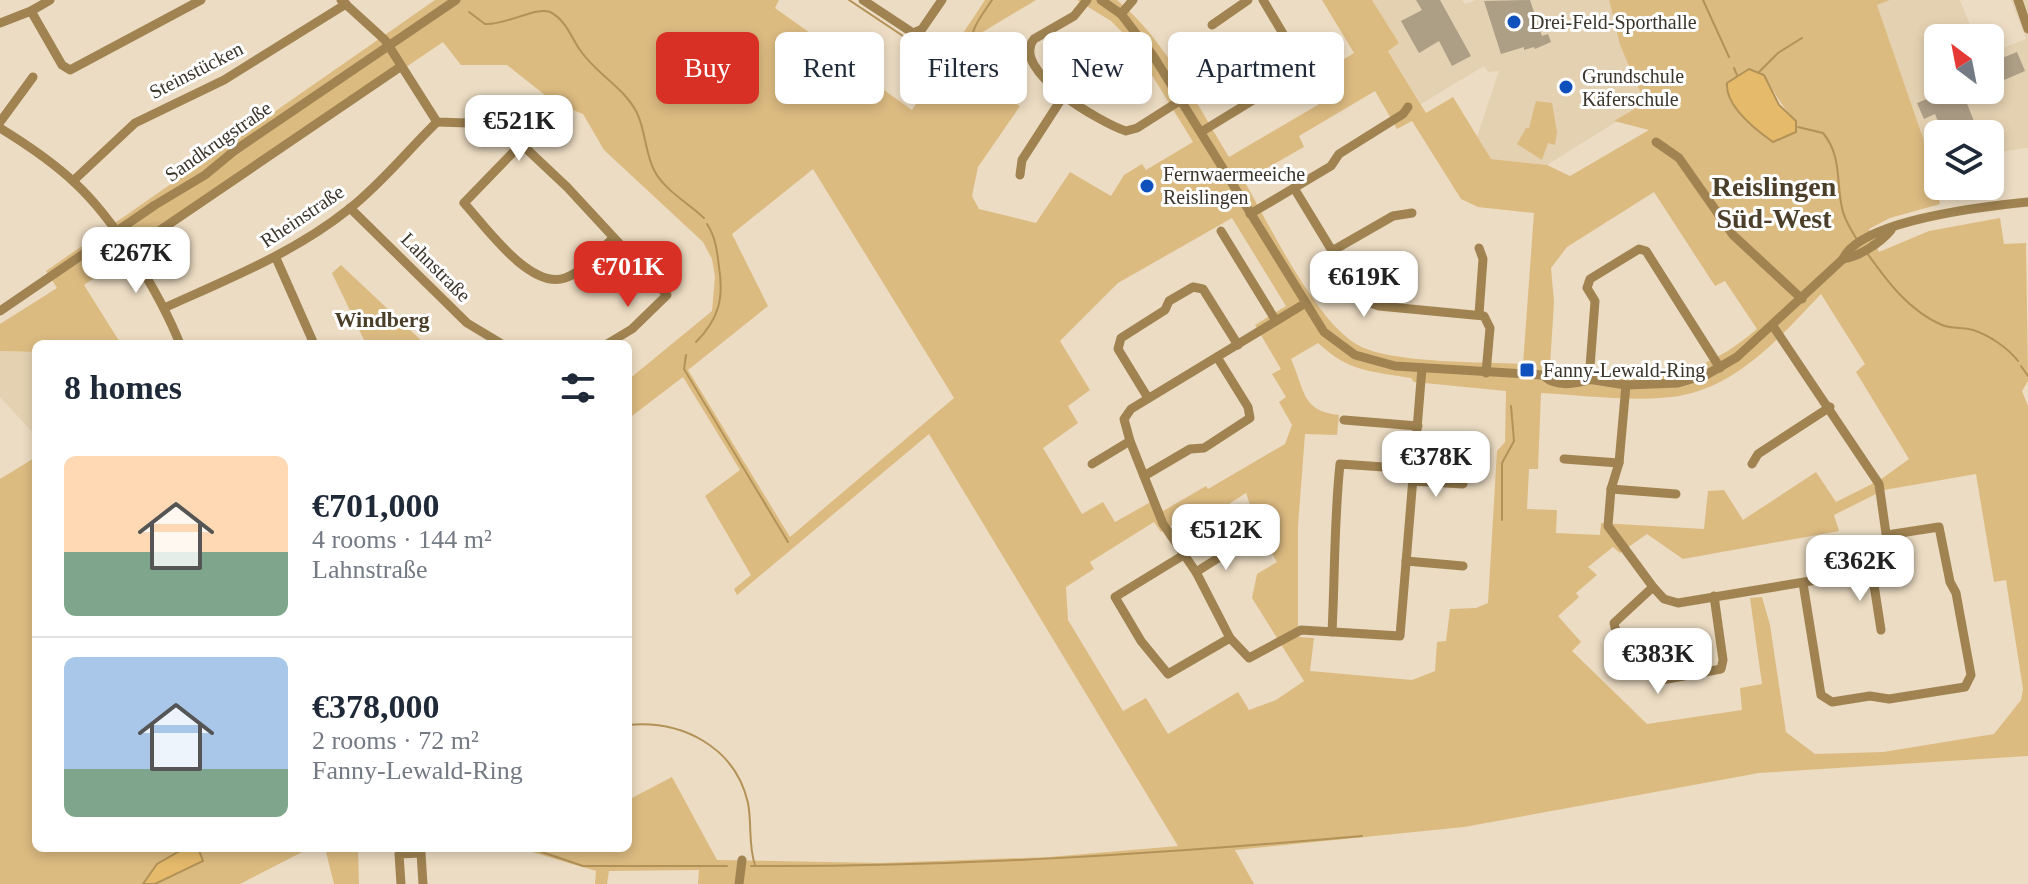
<!DOCTYPE html>
<meta charset="utf-8">
<style>
body{margin:0;font-family:"Times New Roman",serif;background:#f2f2f3;color:#1f2937;height:100vh;display:flex;flex-direction:column;font-size:30px;white-space:nowrap}
*{box-sizing:border-box;margin:0}
p{font-size:26px;color:#747a83}
.icon{flex:none;width:44px;height:44px;fill:none;stroke:currentColor;stroke-width:2;stroke-linecap:round;stroke-linejoin:round}
.map{position:relative;flex:1;overflow:hidden}
.sheet{position:absolute;left:32px;top:340px;width:600px;height:512px;display:flex;flex-direction:column;background:#fff;border-radius:12px;box-shadow:0 4px 12px #0003}
.sheet>*{flex:none}
.hud{position:absolute;left:656px;top:32px;width:760px;height:72px;display:flex;gap:16px}
.needle{width:52px;rotate:328deg}
.fabs{position:absolute;left:1924px;top:24px;display:grid;gap:16px}
.fabs a{display:grid;place-items:center;width:80px;height:80px;border-radius:12px;background:#fff;box-shadow:0 4px 12px #0003;font-size:40px}
.price{position:absolute;translate:-50% -68px;padding:0 18px;border-radius:16px;background:#fff;color:#222;font-size:26px;line-height:52px;filter:drop-shadow(0 2px 4px #0008)}
.price::after{content:'';position:absolute;left:50%;top:48px;width:24px;height:18px;margin-left:-12px;background:inherit;clip-path:polygon(0 0,100% 0,50% 100%)}
.price.on{background:#d93025;color:#fff}
ul{padding:0;list-style:none}
li{display:flex;align-items:center;gap:24px;height:200px;padding:0 32px}
li+li{border-top:2px solid #e0e1e3}
li span{display:grid;place-items:center;flex:none;width:224px;height:160px;border-radius:12px;color:#555}
li>.icon{margin-inline-start:auto}
span .icon{width:96px;height:96px;fill:#fffc;stroke-width:1}
li b{font-size:34px}
h2{display:flex;justify-content:space-between;align-items:center;height:96px;padding:0 32px;font-size:34px}
.tag{padding:0 28px;border-radius:12px;background:#fff;box-shadow:0 4px 12px #0003;font-size:28px;line-height:72px}
.tag.on{background:#d93025;color:#fff}
.map>svg:first-child{display:block}
.built{fill:#e4d1b1}
.green{fill:#dcbb81;fill-rule:evenodd}
.water{fill:#e6ba6b;stroke:#b39258;stroke-width:2}
.lines{fill:none;stroke-linecap:round;stroke-linejoin:round}
.stream{stroke:#b39258;stroke-width:2}
.building{fill:#ad9e86}
.minor{stroke:#a08351;stroke-width:9}
.poi-dot{fill:#0f51bc;stroke:#fff;stroke-width:3}
.labels{text-anchor:middle;stroke-width:6;stroke-linejoin:round;paint-order:stroke}
.poi-label{font-size:20px;fill:#3b352b;stroke:#fff;text-anchor:start}
.street-label{font-size:20px;fill:#3b352b;stroke:#fff}
.neighbourhood-label{font-size:22px;font-weight:bold;fill:#4b3f29;stroke:#fff}
.district-label{font-size:28px;font-weight:bold;fill:#4b3f29;stroke:#fff}
</style>
<div class="map">
<svg width="2028" height="884" viewBox="0 0 2028 884">
<rect width="100%" height="100%" fill="#ecdcc3"/>
<g class="built">
<polygon points="1372,0 1462,0 1465,4 1476,0 1609,0 1620,45 1646,103 1547,165 1491,159 1477,137 1499,71 1488,72 1484,66 1421,104 1388,50 1399,43"/>
<polygon points="1890,0 1960,0 1975,38 1938,38 1938,90 1990,90 1990,53 2026,39 2011,0 2028,0 2028,148 1990,153 1990,134 1938,134 1938,163 1932,164 1877,5"/>
<polygon points="0,351 36,352 36,436 0,397"/>
</g>
<g class="green">
<path d="M435,0H779L775,8L810,33L806,42L861,79L864,76L912,110L985,0H1036L981,33L979,77L1020,106L978,167L972,196L979,209L1036,223L1070,172L1111,196L1124,175L1142,164L1146,170L1193,142L1131,41L1111,21L1077,0H1117C1166,41 1196,103 1229,157L1333,96L1320,74L1354,53L1322,0H1372L1399,43L1388,51L1426,113L1453,97L1491,159L1547,165L1570,176L1649,130L1614,121L1645,103L1620,45L1609,0H1890L1877,5L1932,164L1940,204L1890,218L1869,229L1879,252L1929,231L2000,218L2004,244L2026,243L2028,381L2022,391L2028,406V756L1759,773L1464,827L1235,850L1254,884H698L699,870L609,871L607,884H595L596,871L518,848H628V800L672,777L717,860L881,863L1049,857L1178,846L929,434L737,595L734,589L751,575L705,496L740,470L683,377L628,419V380L712,311L715,277L712,259L703,242L604,150L583,114L555,103L507,65H461L443,42L84,285L121,344H36V352L0,351V324L57,288L46,271ZM1749,69C1770,73 1775,101 1791,115L1773,142C1756,130 1725,107 1727,83ZM1375,91L1397,129L1412,121L1461,199L1478,207L1534,213L1523,364C1482,362 1400,363 1364,348C1319,330 1270,225 1244,181L1304,147L1299,136ZM813,169L954,398L790,537L688,370L768,306L732,234ZM1654,192L1715,286L1725,281L1757,329C1683,392 1639,374 1550,366L1554,302L1551,268L1567,247ZM1232,218L1286,306L1255,325L1281,369L1272,374L1286,397L1279,402L1292,425L1285,444L1208,489L1206,486L1163,511L1156,499L1115,522L1103,502L1082,514L1043,448L1078,423L1068,406L1090,390L1060,341L1118,283ZM1821,294L1865,364L1856,372L1909,459L1880,480L1836,502L1816,472L1743,520L1724,490L1708,491L1704,529L1601,523L1600,535L1556,533L1557,510L1527,509L1529,469H1538L1541,393C1583,395 1629,402 1671,397C1735,390 1779,338 1821,294ZM1318,343C1349,372 1370,371 1411,378L1414,382L1506,391L1505,442L1497,451L1488,603L1476,608L1450,609L1446,641L1437,642L1435,671L1412,680L1310,671L1314,638L1298,637V526L1305,434L1337,435L1339,415C1301,411 1305,390 1291,359ZM1976,474L1994,582L2006,580L2023,689L2021,700L1994,734L1883,752L1815,754L1786,732L1770,625L1762,597L1750,598L1762,684L1740,688L1742,710L1647,724L1572,651L1581,642L1558,616L1579,597L1576,593L1597,575L1588,567L1613,547L1620,553L1647,534L1683,559L1839,531L1834,515L1884,490ZM1246,493L1258,529L1277,562L1257,574L1252,598L1304,681L1276,700L1249,710L1238,692L1168,734L1146,698L1123,711L1068,620L1066,587L1094,569L1090,562L1154,522L1161,532L1205,504L1212,515Z"/>
<polygon points="1536,101 1552,103 1557,132 1555,145 1548,143 1542,160 1517,144 1526,128 1529,128"/>
<polygon points="341,265 425,344 366,344 332,273"/>
<polygon points="36,457 36,848 310,848 240,884 0,884 0,479"/>
<polygon points="325,848 358,848 359,884 334,884"/>
</g>
<g class="water">
<path d="M1749,69L1764,75L1779,105L1796,121V132L1773,142C1756,130 1725,106 1727,83Z"/>
<polygon points="185,848 198,848 203,861 155,884 143,884 157,864"/>
</g>
<g class="lines">
<g class="stream">
<polyline points="849,0 984,90"/>
<polyline points="1703,0 1729,57"/>
<path d="M469,12L485,24C504,26 537,6 550,12C566,20 571,37 580,50C596,74 624,87 637,113C646,132 645,154 655,172C666,191 688,203 704,218"/>
<path d="M963,64L968,60C972,26 975,25 992,0"/>
<polyline points="1734,68 1737,75"/>
<polyline points="1759,72 1778,53 1802,38"/>
<path d="M1798,127L1823,133C1842,156 1836,181 1842,208C1844,219 1850,228 1856,238"/>
<path d="M1867,253C1887,281 1909,311 1942,325C1952,329 1963,327 1973,330C1989,335 2008,348 2018,361"/>
<path d="M696,342C719,319 724,298 719,267C717,251 716,238 707,224"/>
<polyline points="686,355 684,369 788,542"/>
<polyline points="2021,366 2028,376"/>
<polyline points="1502,520 1502,463 1514,441 1511,406"/>
<path d="M628,725C681,720 735,746 748,803C752,823 748,845 755,865"/>
<polyline points="530,848 583,866 727,866"/>
<path d="M751,866C955,867 1158,854 1362,836"/>
</g>
</g>
<g class="building">
<polygon points="1416,0 1440,0 1471,56 1452,66 1439,41 1419,53 1401,21 1422,10"/>
<polygon points="1530,0 1542,36 1548,34 1551,42 1535,49 1534,47 1524,50 1524,47 1501,54 1484,1"/>
<polygon points="2017,52 2025,71 1990,86 1990,63"/>
<polygon points="1931,90 1979,90 1964,96 1979,134 1943,134 1935,114 1924,119 1917,103 1934,96"/>
</g>
<g class="lines">
<g class="minor">
<polyline points="50,0 31,11 62,65 70,70 201,0"/>
<polyline points="341,0 385,40 437,122 500,124 567,187 667,295 632,329 607,344"/>
<polyline points="863,0 913,33 922,29 942,0"/>
<path d="M1087,0L1074,16L1034,39C1009,70 1101,123 1126,131L1137,128L1181,100"/>
<path d="M1101,0L1121,14L1154,57L1324,332L1355,355L1395,366L1575,377L1626,385L1678,383L1706,375L1737,357L1843,259C1860,220 1988,206 2028,202"/>
<polyline points="2018,0 2028,29"/>
<polyline points="1121,14 1133,0"/>
<polyline points="0,23 31,11"/>
<polyline points="1212,25 1248,0"/>
<polyline points="0,122 33,77"/>
<path d="M0,128C26,144 53,162 75,183C115,220 160,294 180,344"/>
<polyline points="1201,132 1304,69 1263,0"/>
<polyline points="1656,142 1679,158 1733,235 1802,299"/>
<path d="M522,143L464,203C485,226 530,290 565,278C583,272 599,251 613,238"/>
<polyline points="1020,175 1022,160 1064,95"/>
<polyline points="73,181 135,123 224,80 346,4"/>
<polyline points="1294,188 1362,300 1379,306 1484,316 1490,328 1486,373"/>
<polyline points="350,208 467,323 502,344"/>
<polyline points="1250,214 1331,166 1339,154 1403,114 1408,107"/>
<polyline points="1221,231 1276,321"/>
<polyline points="1479,248 1483,259 1479,314"/>
<polyline points="1332,251 1393,216 1412,213"/>
<polyline points="128,252 400,67"/>
<polyline points="276,258 314,344"/>
<path d="M1843,259C1859,257 1881,242 1891,230"/>
<polyline points="1304,304 1131,409 1124,419 1130,441 1163,524 1196,572 1230,638 1249,658 1301,630 1400,636 1422,368"/>
<path d="M164,308C228,279 294,253 349,209C381,184 408,150 437,122"/>
<polyline points="0,311 155,205 205,175 234,151 456,0"/>
<path d="M1545,377C1555,386 1573,384 1585,381"/>
<polyline points="1589,380 1595,301 1587,288 1590,279 1639,249 1646,251 1720,368"/>
<polyline points="1626,385 1619,463 1611,489 1608,526 1653,587 1664,599 1678,603 1877,570 1887,562 1889,555 1879,484 1773,326"/>
<polyline points="1148,398 1118,349 1121,338 1165,310 1169,301 1193,287 1203,289 1238,345"/>
<polyline points="1344,420 1418,426"/>
<polyline points="1564,459 1619,463"/>
<polyline points="1092,464 1130,441"/>
<polyline points="1752,464 1758,454 1830,407"/>
<polyline points="1144,476 1190,449 1204,448 1250,418 1248,407 1217,357"/>
<polyline points="1412,481 1463,484"/>
<polyline points="1611,489 1676,494"/>
<polyline points="1182,556 1115,597 1141,641 1168,674 1230,638"/>
<polyline points="1406,561 1463,566"/>
<polyline points="1196,572 1239,545"/>
<polyline points="1872,572 1881,630"/>
<polyline points="1803,583 1821,695 1832,702 1870,696 1889,699 1965,687 1971,675 1956,593 1950,582 1939,527 1887,535"/>
<path d="M1653,587L1614,623C1617,642 1645,674 1662,680L1721,669L1723,660L1714,596"/>
<path d="M1332,632C1335,574 1334,521 1340,464L1413,469"/>
<polyline points="401,884 399,854 421,853 423,884"/>
<polyline points="739,884 742,860"/>
</g>
</g>
<g class="poi-dot">
<circle cx="1514" cy="22" r="8"/>
<circle cx="1566" cy="87" r="8"/>
<circle cx="1147" cy="186" r="8"/>
<rect x="1519" y="362" width="16" height="16" rx="4"/>
</g>
<g class="labels">
<g class="poi-label">
<text x="1530" y="29">Drei-Feld-Sporthalle</text>
<text x="1582" y="83">Grundschule<tspan x="1582" dy="23">Käferschule</tspan></text>
<text x="1163" y="181">Fernwaermeeiche<tspan x="1163" dy="23">Reislingen</tspan></text>
<text x="1543" y="377">Fanny-Lewald-Ring</text>
</g>
<g class="street-label">
<text transform="translate(196 70) rotate(-27)" y="7">Steinstücken</text>
<text transform="translate(218 141) rotate(-35)" y="7">Sandkrugstraße</text>
<text transform="translate(302 216) rotate(-34)" y="7">Rheinstraße</text>
<text transform="translate(436 267) rotate(45)" y="7">Lahnstraße</text>
</g>
<g class="neighbourhood-label">
<text x="382" y="327">Windberg</text>
</g>
<g class="district-label">
<text x="1774" y="196">Reislingen<tspan x="1774" dy="32">Süd-West</tspan></text>
</g>
</g>
</svg>
<div class="fabs">
<a><svg class="needle" viewBox="-14 -14 28 28"><path d="M0-13l5 13h-10z" fill="#e53935"/><path d="M0 13l5-13h-10z" fill="#747a83"/></svg></a>
<a><svg class="icon" aria-label="layers" viewBox="0 0 24 24"><path d="M12 4l9 5-9 5-9-5zM3 14l9 5 9-5"/></svg></a>
</div>
<b class="price" style="left:519px;top:163px">€521K</b>
<b class="price" style="left:136px;top:295px">€267K</b>
<b class="price on" style="left:628px;top:309px">€701K</b>
<b class="price" style="left:1364px;top:319px">€619K</b>
<b class="price" style="left:1436px;top:499px">€378K</b>
<b class="price" style="left:1226px;top:572px">€512K</b>
<b class="price" style="left:1860px;top:603px">€362K</b>
<b class="price" style="left:1658px;top:696px">€383K</b>
<div class="hud">
<a class="tag on">Buy</a>
<a class="tag">Rent</a>
<a class="tag">Filters</a>
<a class="tag">New</a>
<a class="tag">Apartment</a>
</div>
<section class="sheet">
<h2>8 homes<svg class="icon" aria-label="filters" viewBox="0 0 24 24"><path d="M4 7h16M4 17h16"/><circle cx="9" cy="7" r="2"/><circle cx="15" cy="17" r="2"/></svg></h2>
<ul>
<li><span style="background:linear-gradient(#ffd9b3 60%,#7fa58c 0)"><svg class="icon" aria-label="home" viewBox="0 0 24 24"><path d="M3 11l9-7 9 7M6 9v11h12V9"/></svg></span><div><b>€701,000</b><p>4 rooms · 144 m²</p><p>Lahnstraße</p></div></li>
<li><span style="background:linear-gradient(#a9c7e8 70%,#7fa58c 0)"><svg class="icon" aria-label="home" viewBox="0 0 24 24"><path d="M3 11l9-7 9 7M6 9v11h12V9"/></svg></span><div><b>€378,000</b><p>2 rooms · 72 m²</p><p>Fanny-Lewald-Ring</p></div></li>
</ul>
</section>
</div>
